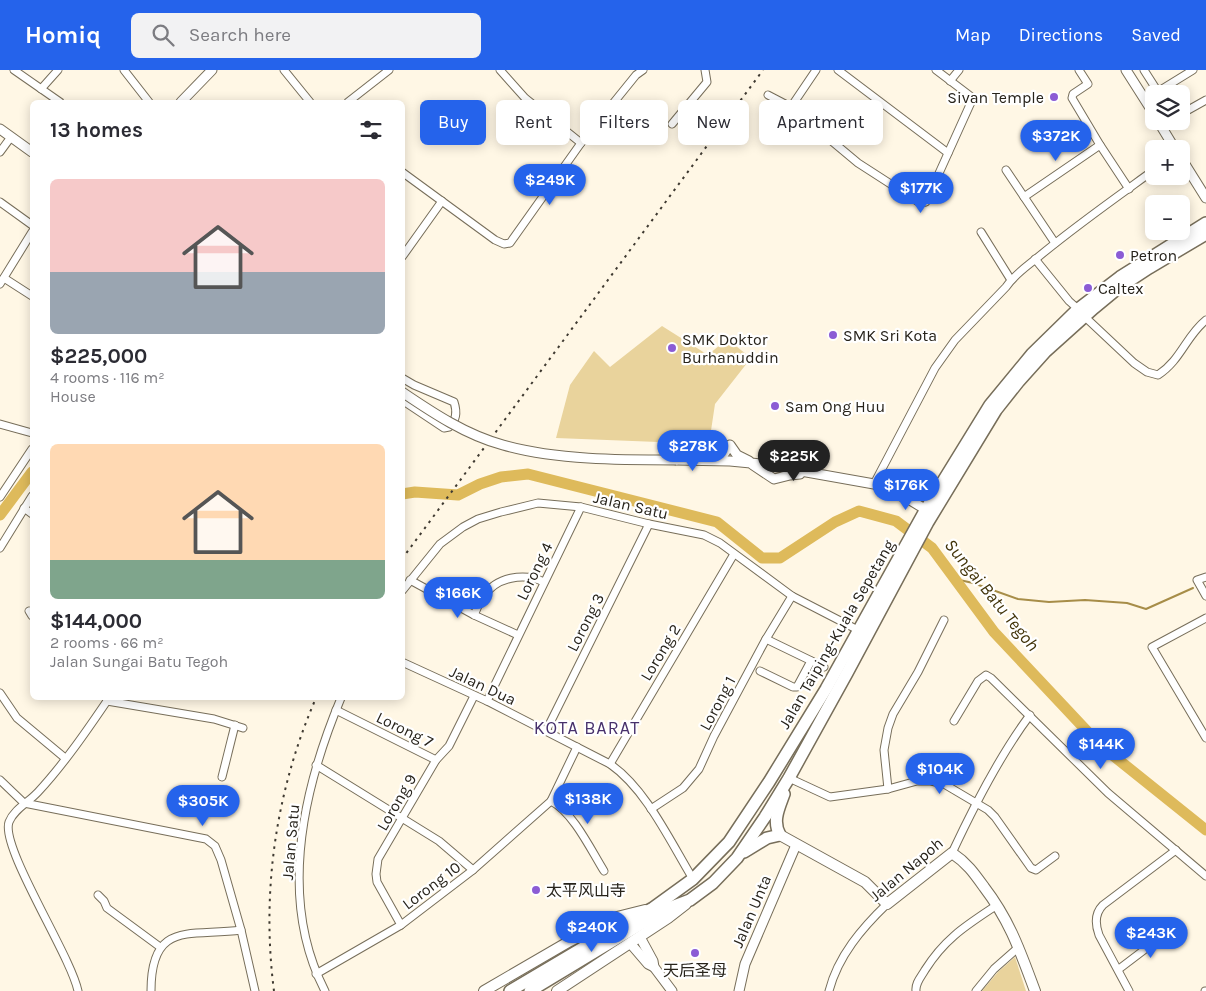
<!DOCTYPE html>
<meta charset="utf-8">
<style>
body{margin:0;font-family:Karla,"Noto Sans SC",sans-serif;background:#f2f2f3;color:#2b2b33;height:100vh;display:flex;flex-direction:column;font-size:19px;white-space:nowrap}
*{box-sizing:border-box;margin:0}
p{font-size:16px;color:#7c7c81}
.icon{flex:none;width:28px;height:28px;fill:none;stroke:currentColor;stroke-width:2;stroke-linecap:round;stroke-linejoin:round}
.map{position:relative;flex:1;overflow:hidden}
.details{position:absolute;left:30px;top:30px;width:375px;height:600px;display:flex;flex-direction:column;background:#fff;border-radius:8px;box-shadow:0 2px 12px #0003}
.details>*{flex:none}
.top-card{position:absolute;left:420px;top:30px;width:475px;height:45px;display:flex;gap:10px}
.tools{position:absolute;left:1145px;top:15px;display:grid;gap:10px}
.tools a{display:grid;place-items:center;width:45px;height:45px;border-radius:8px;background:#fff;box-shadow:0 2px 12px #0003;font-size:25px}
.price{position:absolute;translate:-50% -42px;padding:0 11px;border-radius:18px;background:#2563eb;color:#fff;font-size:16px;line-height:32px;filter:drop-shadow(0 1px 2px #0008)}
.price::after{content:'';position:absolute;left:50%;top:30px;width:15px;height:11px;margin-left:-8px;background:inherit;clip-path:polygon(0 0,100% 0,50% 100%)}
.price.selected{background:#222;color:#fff}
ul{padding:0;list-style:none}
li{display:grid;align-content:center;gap:10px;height:265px;padding:0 20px}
li span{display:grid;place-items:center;height:155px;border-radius:8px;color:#555}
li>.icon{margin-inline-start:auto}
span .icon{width:90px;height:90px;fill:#fffc;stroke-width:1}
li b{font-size:21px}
h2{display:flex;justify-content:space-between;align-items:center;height:60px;padding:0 20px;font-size:21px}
.tag{padding:0 18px;border-radius:8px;background:#fff;box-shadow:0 2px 12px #0003;font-size:18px;line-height:45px}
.tag.selected{background:#2563eb;color:#fff}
header{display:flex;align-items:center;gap:30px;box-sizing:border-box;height:70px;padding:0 25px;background:#2563eb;color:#fff}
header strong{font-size:24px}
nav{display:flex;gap:28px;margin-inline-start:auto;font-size:18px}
.search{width:350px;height:45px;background:#f2f2f3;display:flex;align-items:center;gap:12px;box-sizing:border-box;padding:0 18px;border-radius:8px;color:#7c7c81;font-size:19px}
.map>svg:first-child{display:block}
.green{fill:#e9d39c}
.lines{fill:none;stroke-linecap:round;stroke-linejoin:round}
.stream{stroke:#a78d48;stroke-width:2}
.river{stroke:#deba5b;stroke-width:11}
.minor-casing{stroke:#776e5a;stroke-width:9}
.tertiary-casing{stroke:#776e5a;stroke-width:11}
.secondary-casing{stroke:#776e5a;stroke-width:12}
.primary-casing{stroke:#776e5a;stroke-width:14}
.minor{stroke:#fff;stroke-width:7}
.tertiary{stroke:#fff;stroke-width:9}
.secondary{stroke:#fff;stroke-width:10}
.primary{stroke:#fff;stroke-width:11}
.rail{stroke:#3f3a31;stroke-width:2;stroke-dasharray:2.5 5;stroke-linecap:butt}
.tertiary-bridge-casing{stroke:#776e5a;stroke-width:11;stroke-linecap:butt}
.tertiary-bridge{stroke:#fff;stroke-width:9}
.poi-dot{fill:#8b5cd5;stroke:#fff;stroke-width:2}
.labels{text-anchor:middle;stroke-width:4.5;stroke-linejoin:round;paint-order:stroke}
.poi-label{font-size:16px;fill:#27231b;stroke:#fff;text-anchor:start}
.street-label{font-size:16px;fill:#27231b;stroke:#fff}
.water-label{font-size:18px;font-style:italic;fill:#413309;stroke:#fff}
.neighbourhood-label{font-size:18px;letter-spacing:1px;fill:#47316c;stroke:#fff}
</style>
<header>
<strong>Homiq</strong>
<div class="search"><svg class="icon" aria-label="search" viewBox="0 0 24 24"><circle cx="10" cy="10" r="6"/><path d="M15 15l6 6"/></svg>Search here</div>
<nav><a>Map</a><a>Directions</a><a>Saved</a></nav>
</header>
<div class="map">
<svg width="1206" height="921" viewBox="0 0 1206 921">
<rect width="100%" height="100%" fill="#fff7e5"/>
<g class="green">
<polygon points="662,256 708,285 727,269 751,288 715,334 709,374 556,368 570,315 594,281 610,297"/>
<polygon points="1015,887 1026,921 982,921 998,902"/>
</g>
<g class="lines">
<polyline class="stream" points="955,509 973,513 1018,529 1049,532 1085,530 1127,533 1146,539 1193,518"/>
<g class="river">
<polyline points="402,424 415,422 458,425 480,414 501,407 528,404 717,452 762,488 780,488 835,452 859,441 896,451 932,478 994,562 1100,675 1206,760"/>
<polyline points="0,445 32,402"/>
</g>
<defs>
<g id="minor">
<polyline points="14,0 60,32"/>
<polyline points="124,0 149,32"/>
<polyline points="284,0 310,32"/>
<polyline points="500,0 525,28 581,73"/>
<polyline points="838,0 948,83"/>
<polyline points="1079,0 1088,14 1073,24 1072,28 1100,75 1129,119"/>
<polyline points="1144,0 1158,22"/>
<polyline points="950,11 959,0"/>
<polyline points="41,19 58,0"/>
<polyline points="1154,24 1193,0"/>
<polyline points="768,25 791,37 858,93 920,133 926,132 973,28 936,0"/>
<polyline points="348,32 389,0"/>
<polyline points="791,37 816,0"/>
<polyline points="1181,44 1206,30"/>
<polyline points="672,54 707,12 705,0"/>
<polyline points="1161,56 1169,51"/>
<polyline points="0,82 11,67"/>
<polyline points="1006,100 1055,173"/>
<polyline points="402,102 495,170 504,174 510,173 581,73 636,5 643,0"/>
<polyline points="1024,127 1100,75"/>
<polyline points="0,132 32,155"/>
<polyline points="981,162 1011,210"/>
<polyline points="402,187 442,131"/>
<polyline points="1035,189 1069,231 1078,239"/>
<polyline points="4,208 32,226"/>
<polyline points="0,214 32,162"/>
<path d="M1084,246L1134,293L1147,302L1158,305C1181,290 1186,266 1206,250"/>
<path d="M402,308L414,315L454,332C457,341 457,350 449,357L444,358L402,330"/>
<polyline points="0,354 32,363"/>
<path d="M874,414L935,298L955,270L1006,217C1014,205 1026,197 1037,188C1074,157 1114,129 1154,100"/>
<polyline points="0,427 32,379"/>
<polyline points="24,438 32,444"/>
<polyline points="0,478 32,426"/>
<polyline points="1206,507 1197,510 1206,526"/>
<polyline points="410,510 474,545 518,565"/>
<polyline points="402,521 440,474 463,457 478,449 501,442 538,433 581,437 649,454 704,465 720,473 792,526 858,560"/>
<polyline points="29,541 32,546"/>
<path d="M474,545C477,539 479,532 483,527C496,507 524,502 544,512"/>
<polyline points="1206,548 1152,577 1206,668"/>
<polyline points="766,569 824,597"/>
<path d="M402,592L487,631L610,694C646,719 670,771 693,809"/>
<polyline points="760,601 793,617 797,617 811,591"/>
<polyline points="0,623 17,648 65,688"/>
<polyline points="107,631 214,649 243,658"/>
<polyline points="487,631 581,437"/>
<polyline points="336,640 436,690"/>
<polyline points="954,651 978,611 986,605 991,608 1108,723 1206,806"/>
<polyline points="546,661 649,454"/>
<polyline points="610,694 734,484"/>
<polyline points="316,695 439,771 473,800"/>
<polyline points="222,707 235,655"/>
<polyline points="789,708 830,727 888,719 917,711 931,711 944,714 988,740 995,747 1031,798 1036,800 1055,786"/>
<polyline points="0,710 24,733 206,769 215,776 221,790 241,860 255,921"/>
<polyline points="888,719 884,680 888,658 893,644 918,602 944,550"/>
<path d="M551,731C573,742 591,780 604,801"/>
<polyline points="651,739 683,718 699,699 714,666 766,569 792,526"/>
<path d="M952,783C973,738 1000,685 1030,645"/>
<polyline points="98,825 104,831 107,838 160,877"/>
<polyline points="401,855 377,812 376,804 378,789 436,690 449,676 474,626"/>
<polyline points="1119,899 1169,861"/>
<polyline points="316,904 401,855 473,800 551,731 577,677"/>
<path d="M78,921C71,886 0,777 9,752C14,739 29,732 38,722C64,694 88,659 109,628"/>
<path d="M151,921C151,850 190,867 241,860"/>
<path d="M325,921C277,828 303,719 341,628"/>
<path d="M829,921C838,886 862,858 887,834"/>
<path d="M916,921C915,913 921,907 925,900C945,868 967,855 997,835"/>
<polyline points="976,921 994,899 1019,877"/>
<path d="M1129,921L1099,865C1095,854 1095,843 1103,835L1176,780"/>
<polyline points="1205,921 1206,921"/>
</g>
<g id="tertiary">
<polyline points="1126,0 1154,44"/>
<polyline points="181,32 212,0"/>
<polyline points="1158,51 1175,79"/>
<polyline points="0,59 32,82"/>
<polyline points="1181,88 1206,128"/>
<polyline points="676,390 730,391 761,394 874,414 910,430 930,442"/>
<polyline points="713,390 722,387 730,375 737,385 749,391"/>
<polyline points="753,395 774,409 790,405 800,404"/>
<polyline points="640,867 653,891 654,897 672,921"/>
<polyline points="630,873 648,894 654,897"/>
<polyline points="739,921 745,894 796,775"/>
</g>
<g id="secondary">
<path d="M780,765L865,812L887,834L952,783C967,793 974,803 984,817C1010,851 1020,881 1035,921"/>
<polyline points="484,921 570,871 617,847 645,840"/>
<polyline points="557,921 668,848 686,834"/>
</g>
<g id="primary">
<path d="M744,782L767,768L780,765C772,751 779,738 784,724"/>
<polyline points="510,921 618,857 653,838 693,809 729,772 769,712 826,619 926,439 990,335 1032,284 1078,239 1120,207 1206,153"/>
<polyline points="530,921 664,840 690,830 713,813 737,788 765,747 789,708 847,603 928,452 996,340 1019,311 1045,282 1094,238 1117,219 1149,198 1206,164"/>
</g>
</defs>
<use href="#minor" class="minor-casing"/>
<use href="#tertiary" class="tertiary-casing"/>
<use href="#secondary" class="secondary-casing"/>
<use href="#primary" class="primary-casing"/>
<use href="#minor" class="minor"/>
<use href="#tertiary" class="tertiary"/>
<use href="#secondary" class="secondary"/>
<use href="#primary" class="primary"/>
<g class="rail">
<polyline points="402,489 763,0"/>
<path d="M274,921C261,821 276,720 316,628"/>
</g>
<defs>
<path id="tertiary-bridge" d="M402,322C433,343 466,365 503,375C555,390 621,390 676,390"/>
</defs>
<use href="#tertiary-bridge" class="tertiary-bridge-casing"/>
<use href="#tertiary-bridge" class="tertiary-bridge"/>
</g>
<g class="poi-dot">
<circle cx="1054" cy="27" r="5"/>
<circle cx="1120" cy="185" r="5"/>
<circle cx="1088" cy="218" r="5"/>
<circle cx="833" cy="265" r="5"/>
<circle cx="672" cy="278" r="5"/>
<circle cx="775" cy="336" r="5"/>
<circle cx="536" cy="820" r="5"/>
<circle cx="695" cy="883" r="5"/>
</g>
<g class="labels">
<g class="poi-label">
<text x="1044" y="33" text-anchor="end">Sivan Temple</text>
<text x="1130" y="191">Petron</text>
<text x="1098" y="224">Caltex</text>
<text x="843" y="271">SMK Sri Kota</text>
<text x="682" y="275">SMK Doktor<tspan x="682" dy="18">Burhanuddin</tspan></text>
<text x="785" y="342">Sam Ong Huu</text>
<text x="546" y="826">太平风山寺</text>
<text x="695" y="906" text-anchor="middle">天后圣母</text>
</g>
<g class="street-label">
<text transform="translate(631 435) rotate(13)" y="6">Jalan Satu</text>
<text transform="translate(534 501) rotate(-64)" y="6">Lorong 4</text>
<text transform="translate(585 552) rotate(-63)" y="6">Lorong 3</text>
<text transform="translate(836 564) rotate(-60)" y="6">Jalan Taiping-Kuala Sepetang</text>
<text transform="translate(660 582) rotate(-59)" y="6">Lorong 2</text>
<text transform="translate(483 615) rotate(25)" y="6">Jalan Dua</text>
<text transform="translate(717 633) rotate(-62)" y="6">Lorong 1</text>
<text transform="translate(405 659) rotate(26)" y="6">Lorong 7</text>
<text transform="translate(396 732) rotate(-60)" y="6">Lorong 9</text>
<text transform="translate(290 772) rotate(-85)" y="6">Jalan Satu</text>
<text transform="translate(906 799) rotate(-40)" y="6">Jalan Napoh</text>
<text transform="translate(431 815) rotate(-37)" y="6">Lorong 10</text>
<text transform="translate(751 841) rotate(-67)" y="6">Jalan Unta</text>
</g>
<g class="water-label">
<text transform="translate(992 525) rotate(51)" y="6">Sungai Batu Tegoh</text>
</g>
<g class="neighbourhood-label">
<text x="587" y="664">KOTA BARAT</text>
</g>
</g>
</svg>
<div class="tools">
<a><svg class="icon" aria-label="layers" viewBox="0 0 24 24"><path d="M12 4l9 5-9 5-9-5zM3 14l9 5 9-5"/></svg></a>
<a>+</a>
<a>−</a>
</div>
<b class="price" style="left:1056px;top:92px">$372K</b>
<b class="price" style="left:550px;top:136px">$249K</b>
<b class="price" style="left:921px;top:144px">$177K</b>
<b class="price" style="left:693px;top:402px">$278K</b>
<b class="price selected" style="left:794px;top:412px">$225K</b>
<b class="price" style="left:906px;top:441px">$176K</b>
<b class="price" style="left:458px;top:549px">$166K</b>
<b class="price" style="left:1101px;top:700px">$144K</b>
<b class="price" style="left:940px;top:725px">$104K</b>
<b class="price" style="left:588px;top:755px">$138K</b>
<b class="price" style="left:203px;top:757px">$305K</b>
<b class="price" style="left:592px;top:883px">$240K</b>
<b class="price" style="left:1151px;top:889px">$243K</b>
<div class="top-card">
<a class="tag selected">Buy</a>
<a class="tag">Rent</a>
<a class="tag">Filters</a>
<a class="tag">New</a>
<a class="tag">Apartment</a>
</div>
<section class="details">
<h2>13 homes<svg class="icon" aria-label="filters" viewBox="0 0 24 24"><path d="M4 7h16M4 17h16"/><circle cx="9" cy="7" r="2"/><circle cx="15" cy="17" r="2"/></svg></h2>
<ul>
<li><span style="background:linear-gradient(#f6c9c9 60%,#9aa5b1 0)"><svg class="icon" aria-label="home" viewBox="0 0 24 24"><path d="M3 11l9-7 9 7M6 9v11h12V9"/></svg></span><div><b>$225,000</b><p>4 rooms · 116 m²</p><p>House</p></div></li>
<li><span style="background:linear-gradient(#ffd9b3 75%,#7fa58c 0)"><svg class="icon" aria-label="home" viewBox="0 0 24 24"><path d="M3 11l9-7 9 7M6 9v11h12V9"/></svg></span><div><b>$144,000</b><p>2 rooms · 66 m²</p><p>Jalan Sungai Batu Tegoh</p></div></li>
</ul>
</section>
</div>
